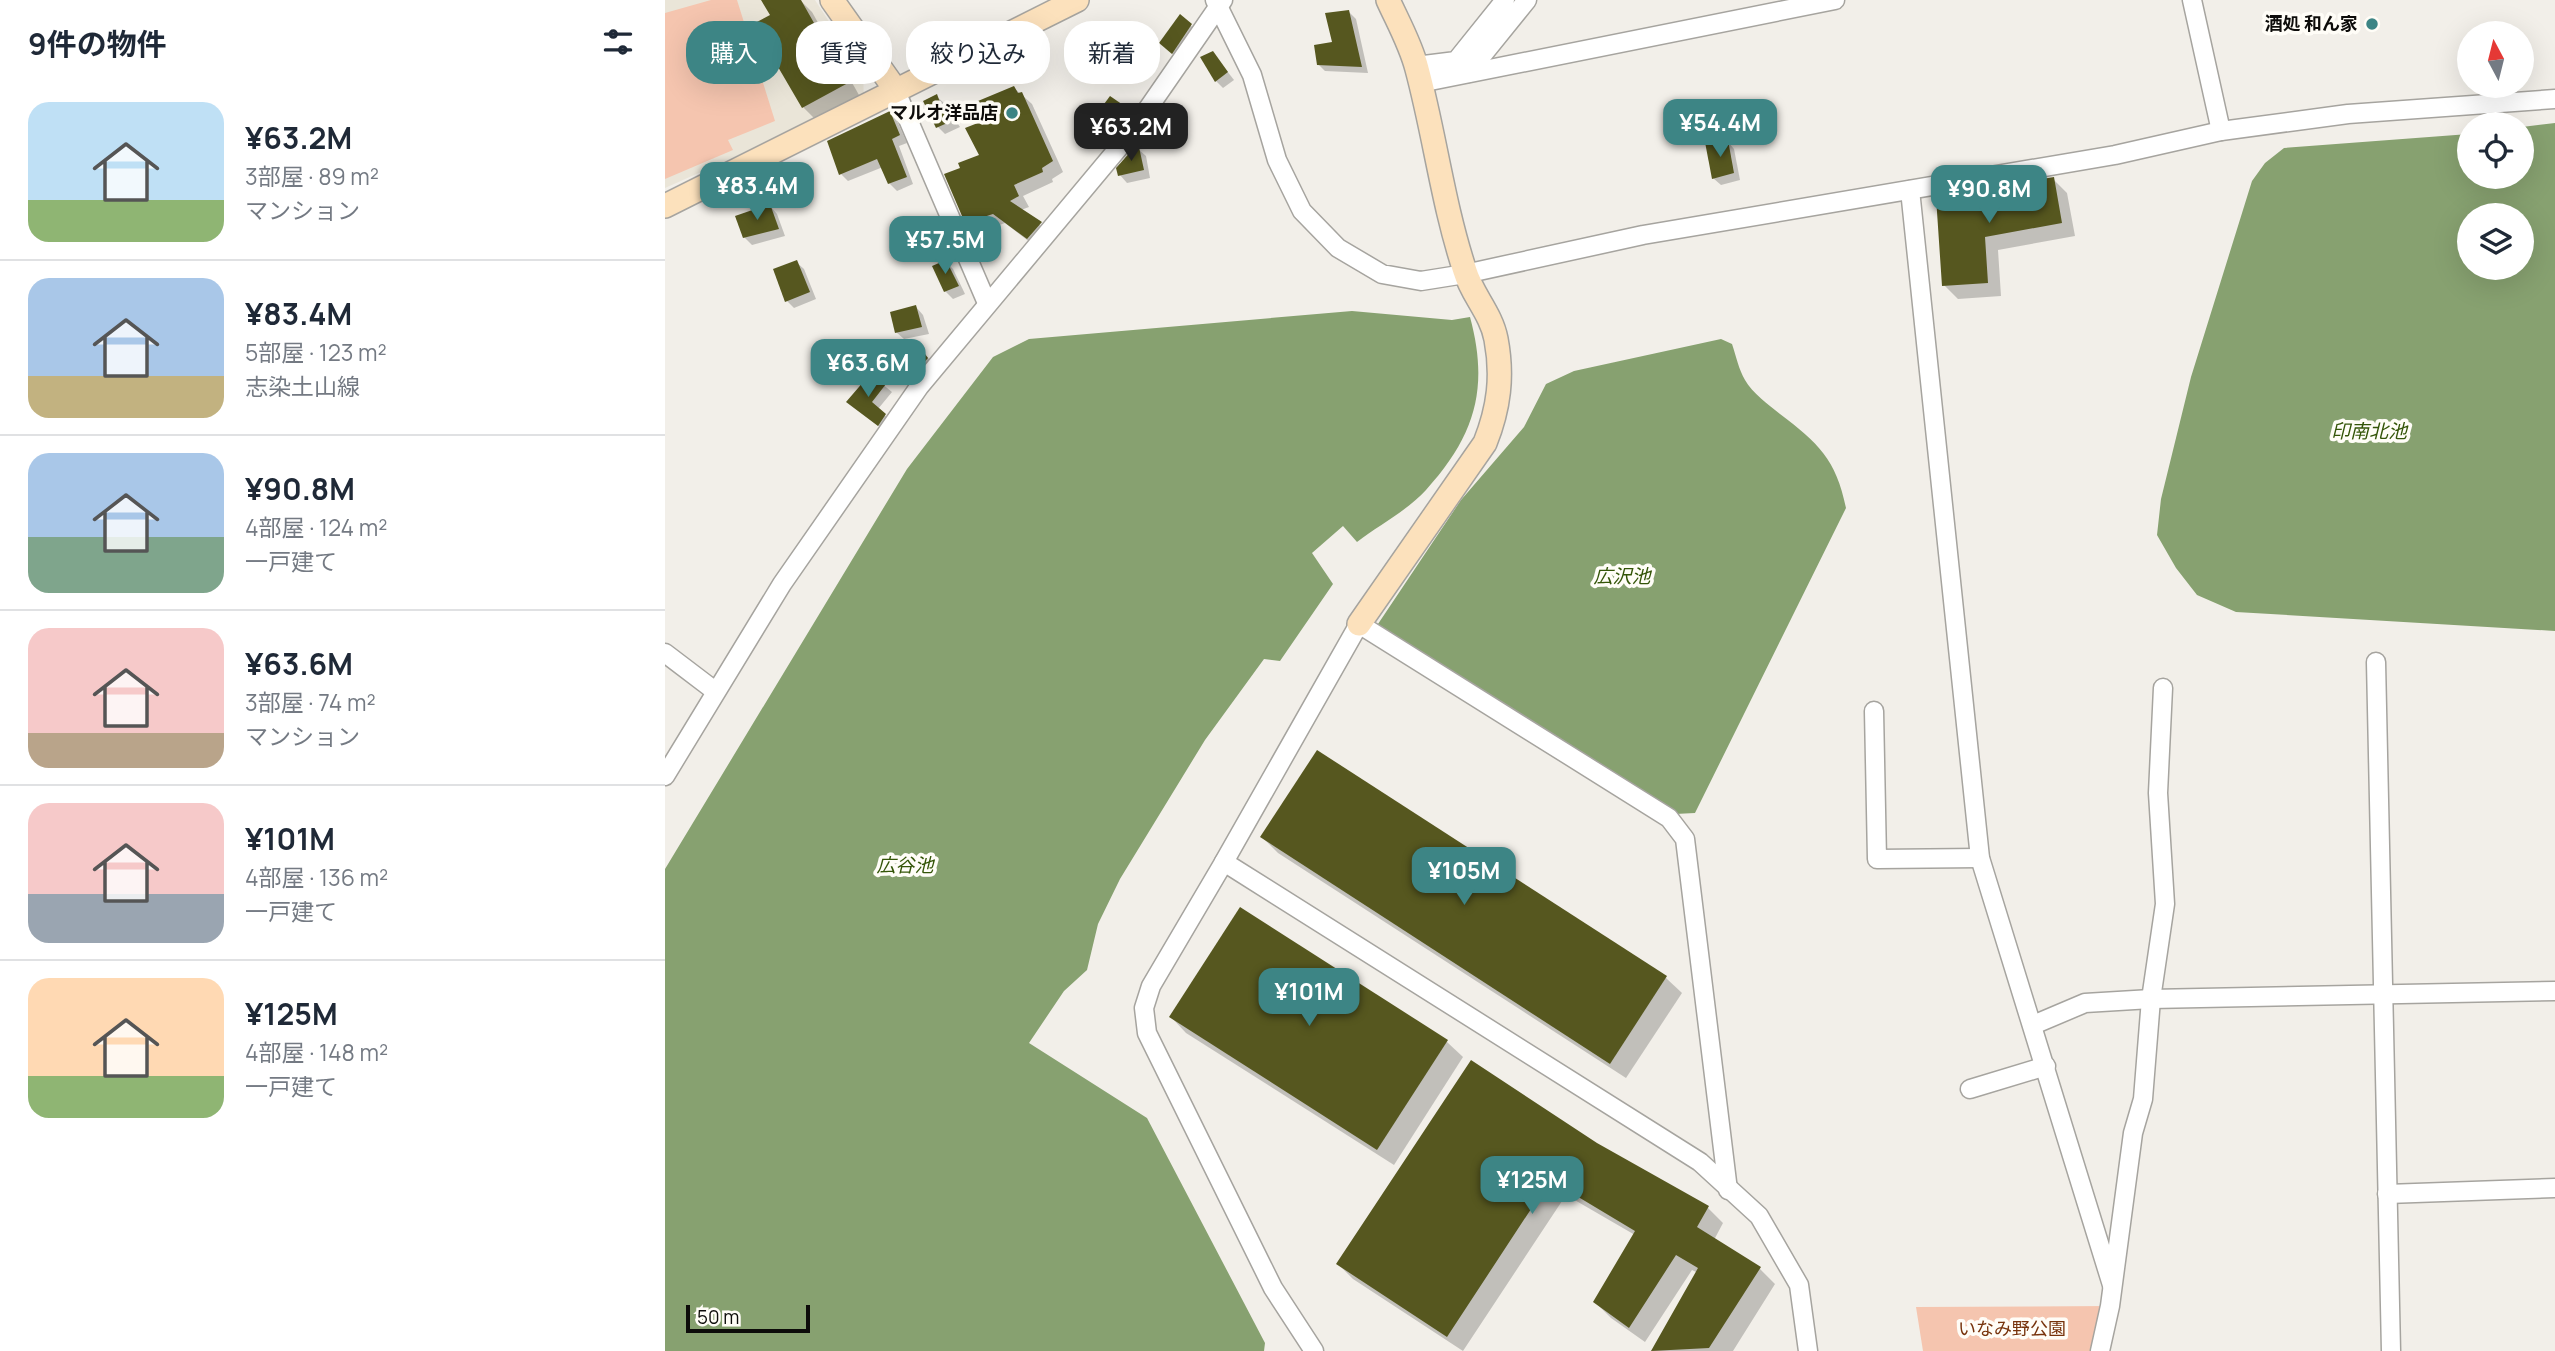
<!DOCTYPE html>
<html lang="ja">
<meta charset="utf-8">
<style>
body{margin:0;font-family:Manrope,"Noto Sans JP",sans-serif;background:#f2f2f3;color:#1f2937;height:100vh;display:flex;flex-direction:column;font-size:26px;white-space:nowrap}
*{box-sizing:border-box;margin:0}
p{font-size:23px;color:#747a83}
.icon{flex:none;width:38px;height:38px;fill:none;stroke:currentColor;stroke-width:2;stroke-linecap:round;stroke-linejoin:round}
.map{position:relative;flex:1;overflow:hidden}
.drawer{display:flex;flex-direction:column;background:#fff;width:665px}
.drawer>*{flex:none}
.hud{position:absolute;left:21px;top:21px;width:665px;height:63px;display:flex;gap:14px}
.needle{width:46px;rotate:353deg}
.fabs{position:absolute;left:1792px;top:21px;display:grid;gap:14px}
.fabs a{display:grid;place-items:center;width:77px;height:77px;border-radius:50%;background:#fff;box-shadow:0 7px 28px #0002;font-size:35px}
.scale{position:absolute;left:21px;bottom:18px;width:124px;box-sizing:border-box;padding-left:7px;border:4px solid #0d0c0a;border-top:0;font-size:19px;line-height:24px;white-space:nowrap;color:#0d0c0a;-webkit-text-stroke:5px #fffdf7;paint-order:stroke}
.price{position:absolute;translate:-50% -60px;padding:0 16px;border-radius:14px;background:#3d8585;color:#fff;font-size:23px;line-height:46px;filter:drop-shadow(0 2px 4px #0008)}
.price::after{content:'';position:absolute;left:50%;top:42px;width:21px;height:16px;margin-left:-10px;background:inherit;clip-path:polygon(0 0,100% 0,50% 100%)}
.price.selected{background:#222;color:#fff}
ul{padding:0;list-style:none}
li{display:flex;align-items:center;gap:21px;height:175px;padding:0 28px}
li+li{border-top:2px solid #e0e1e3}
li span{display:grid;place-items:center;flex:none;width:196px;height:140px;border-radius:21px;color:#555}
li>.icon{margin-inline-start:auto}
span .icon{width:84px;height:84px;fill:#fffc;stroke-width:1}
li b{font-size:30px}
h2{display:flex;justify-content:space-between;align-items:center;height:84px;padding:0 28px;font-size:30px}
.chip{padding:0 24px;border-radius:28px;background:#fff;box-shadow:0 7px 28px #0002;font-size:24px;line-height:63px}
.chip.selected{background:#3d8585;color:#fff}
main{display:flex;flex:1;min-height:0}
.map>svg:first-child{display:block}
.built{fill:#eae5d8}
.green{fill:#f5c5af}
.water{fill:#87a170;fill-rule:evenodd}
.shadow{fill:#0003}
.building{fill:#56571f}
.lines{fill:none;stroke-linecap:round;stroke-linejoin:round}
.street-casing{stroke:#a6a49f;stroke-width:21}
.secondary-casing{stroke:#a6a49f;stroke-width:26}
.street{stroke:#fff;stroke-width:18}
.secondary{stroke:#fce1bc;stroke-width:23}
.poi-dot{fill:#3d8585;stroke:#fffdf7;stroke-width:2.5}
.labels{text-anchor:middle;stroke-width:7;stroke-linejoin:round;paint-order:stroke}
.poi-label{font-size:18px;font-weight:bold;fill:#0d0c0a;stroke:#fffdf7;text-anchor:end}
.park-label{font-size:18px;fill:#77330c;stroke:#fffdf7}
.water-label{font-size:19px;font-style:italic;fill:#345508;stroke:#fffdf7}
</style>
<main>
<section class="drawer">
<h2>9件の物件<svg class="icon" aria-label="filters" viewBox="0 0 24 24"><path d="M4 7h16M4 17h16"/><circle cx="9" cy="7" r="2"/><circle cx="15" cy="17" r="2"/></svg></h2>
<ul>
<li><span style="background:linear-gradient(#bfe0f5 70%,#8fb573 0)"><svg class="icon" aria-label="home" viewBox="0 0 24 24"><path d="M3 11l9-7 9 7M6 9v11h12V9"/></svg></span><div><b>¥63.2M</b><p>3部屋 · 89 m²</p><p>マンション</p></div></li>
<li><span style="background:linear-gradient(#a9c7e8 70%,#c2b280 0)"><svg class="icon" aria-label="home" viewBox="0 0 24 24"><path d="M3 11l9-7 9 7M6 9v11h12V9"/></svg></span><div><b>¥83.4M</b><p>5部屋 · 123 m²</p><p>志染土山線</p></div></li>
<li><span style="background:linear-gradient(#a9c7e8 60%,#7fa58c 0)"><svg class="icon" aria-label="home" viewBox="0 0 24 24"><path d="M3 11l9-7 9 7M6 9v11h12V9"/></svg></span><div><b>¥90.8M</b><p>4部屋 · 124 m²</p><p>一戸建て</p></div></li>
<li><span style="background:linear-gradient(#f6c9c9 75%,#b9a48a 0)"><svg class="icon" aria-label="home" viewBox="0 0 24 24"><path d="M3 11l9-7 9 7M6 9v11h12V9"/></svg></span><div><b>¥63.6M</b><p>3部屋 · 74 m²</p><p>マンション</p></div></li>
<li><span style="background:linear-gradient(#f6c9c9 65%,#9aa5b1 0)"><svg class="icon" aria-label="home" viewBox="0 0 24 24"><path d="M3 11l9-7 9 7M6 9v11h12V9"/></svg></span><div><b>¥101M</b><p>4部屋 · 136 m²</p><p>一戸建て</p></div></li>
<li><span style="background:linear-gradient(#ffd9b3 70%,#8fb573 0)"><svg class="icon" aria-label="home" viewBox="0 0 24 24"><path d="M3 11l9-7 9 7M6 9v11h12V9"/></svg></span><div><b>¥125M</b><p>4部屋 · 148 m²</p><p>一戸建て</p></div></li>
</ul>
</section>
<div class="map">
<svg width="1890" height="1351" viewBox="0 0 1890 1351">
<rect width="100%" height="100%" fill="#f2efe9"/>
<polygon class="built" points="0,0 150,0 198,74 199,99 0,188"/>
<g class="green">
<polygon points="46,0 72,0 110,121 63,140 68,150 0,179 0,13"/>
<polygon points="1445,1306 1435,1351 1258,1351 1251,1307"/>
</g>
<g class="water">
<path d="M1890,123V631L1571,612L1532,595L1511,568L1492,535L1496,499L1526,377L1587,181L1600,163L1619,148L1804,134V177H1857V127ZM1804,215H1857V268H1804Z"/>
<path d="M687,311L787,320L805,317C824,387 811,435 761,490C743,510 714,525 692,542L678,526L647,553L668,584L615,661L599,659L540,740L455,879L433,924L422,970L399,991L364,1043L482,1118L600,1343L599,1351H0V869L242,469L328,357L364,339Z"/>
<path d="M1056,339L1067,344C1071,356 1074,370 1080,380C1087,393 1104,405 1115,414C1153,443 1171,459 1181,508L1030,813L1010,814L713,624L796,500L859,427L881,384L909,371Z"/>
</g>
<g class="shadow">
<polygon points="98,0 135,0 147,12 194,95 150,119 138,107 107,16"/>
<polygon points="684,12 691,19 703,73 660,71 653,64 669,44"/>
<polygon points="516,17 534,33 515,60 503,50"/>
<polygon points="548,53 569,80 558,88 551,81"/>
<polygon points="349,88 367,104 398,172 387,179 388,182 358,196 364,207 356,210 386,234 374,249 340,223 312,233 301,222 297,169 317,156 326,120"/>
<polygon points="271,96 279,103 295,127 280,134 273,127"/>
<polygon points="460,108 468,116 453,137 430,119"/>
<polygon points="224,113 232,121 242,143 234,146 248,184 232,191 224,183 218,167 183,181 176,174"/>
<polygon points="1062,141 1069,149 1075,180 1056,185 1048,178"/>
<polygon points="473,149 481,156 485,178 462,183 455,175"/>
<polygon points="1388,179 1402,193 1410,236 1333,250 1336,296 1293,299 1279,285 1321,195"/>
<polygon points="122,185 131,201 120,206 117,203"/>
<polygon points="105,206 112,214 120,236 87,245 79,237"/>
<polygon points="131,262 139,269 151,299 129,308 122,301"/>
<polygon points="281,262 288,269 300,294 288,299 280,291"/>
<polygon points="251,307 258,315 264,334 239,339 231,332"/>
<polygon points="260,354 270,367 254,384 233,363"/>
<polygon points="206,375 227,392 213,409 227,422 220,431 190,408"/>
<polygon points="653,752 1001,978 1017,993 961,1078 613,853 597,837"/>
<polygon points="575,909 782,1042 798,1057 729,1165 521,1033 506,1017"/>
<polygon points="931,1144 1043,1208 1058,1223 1049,1240 1094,1268 1110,1284 1068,1351 988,1351 1033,1273 1027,1270 980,1342 946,1318 930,1302 970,1235 901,1195 798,1351 688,1279 673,1264"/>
</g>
<g class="building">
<polygon points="96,0 136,0 183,83 137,108 88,24 105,15"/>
<polygon points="684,10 697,67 652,65 649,45 667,42 660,13"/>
<polygon points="515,14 527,24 507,54 494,43"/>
<polygon points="548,51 563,72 550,82 535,57"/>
<polygon points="349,86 353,93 357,92 388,161 377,168 378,172 349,185 354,196 345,201 377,222 362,239 328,214 300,223 279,174 295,168 293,163 314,155 300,128 323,119 313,101"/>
<polygon points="272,94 277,108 282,107 289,120 271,128 258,101"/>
<polygon points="445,96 461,107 459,117 445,131 428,119"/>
<polygon points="225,111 235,135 227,139 242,177 223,184 212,159 174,175 162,141"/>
<polygon points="1063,140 1069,173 1047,179 1040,142"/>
<polygon points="474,147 479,170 453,176 451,168 468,149"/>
<polygon points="1389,177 1397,223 1320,237 1323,283 1277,286 1271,197 1319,193 1318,189"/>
<polygon points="123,183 129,197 116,204 108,189"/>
<polygon points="105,204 114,229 78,238 70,216"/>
<polygon points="132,260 145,292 120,302 108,269"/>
<polygon points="281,260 294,286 279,292 267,266"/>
<polygon points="251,305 257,327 230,333 225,312"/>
<polygon points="253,345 263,358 245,378 231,362"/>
<polygon points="206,373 221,384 207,402 221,414 213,426 181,402"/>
<polygon points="652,750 1002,976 945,1064 595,837"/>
<polygon points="575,907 783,1040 712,1150 504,1017"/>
<polygon points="806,1060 932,1143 1044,1206 1032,1227 1096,1267 1044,1348 986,1351 1033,1268 1011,1255 964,1328 928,1302 970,1231 885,1180 782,1337 671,1264"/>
</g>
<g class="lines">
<defs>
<g id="street">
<polyline points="550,0 587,75 612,160 637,211 673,248 717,274 756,281 800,274 978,235 1450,155 1556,131 1683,114 1890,99"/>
<polyline points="1527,0 1556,131"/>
<polyline points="751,66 791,61 840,0"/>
<polyline points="803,73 862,0"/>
<polyline points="755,83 1170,0"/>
<polyline points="230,89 322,303"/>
<polyline points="1245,190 1315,858 1447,1285"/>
<polyline points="0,653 50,691"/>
<polyline points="1711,662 1726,1351"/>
<polyline points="1209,711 1212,859 1315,858"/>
<polyline points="0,776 117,584 254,387 466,133 558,0"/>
<polyline points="559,862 694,624 1004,818 1020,839 1063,1190"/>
<polyline points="1368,1025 1420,1003 1486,999 1890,991"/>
<polyline points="1305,1089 1381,1066"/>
<polyline points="1722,1194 1890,1188"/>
<polyline points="649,1351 608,1288 482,1033 479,1008 486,986 559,862 1035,1162 1094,1216 1134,1285 1143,1351"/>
<polyline points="1435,1351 1445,1306 1468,1133 1478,1099 1486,999 1500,904 1493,793 1498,688"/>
</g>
<g id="secondary">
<polyline points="167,0 230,89"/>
<polyline points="0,206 412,0"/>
<path d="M694,624L820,443C834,408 838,376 831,339C826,313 807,295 800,271C778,205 770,136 752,69C746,45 733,22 723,0"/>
</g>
</defs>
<use href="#street" class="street-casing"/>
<use href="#secondary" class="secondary-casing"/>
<use href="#street" class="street"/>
<use href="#secondary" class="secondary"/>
</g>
<g class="poi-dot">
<circle cx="1707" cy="24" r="7"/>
<circle cx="347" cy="113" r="7"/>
</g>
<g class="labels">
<g class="poi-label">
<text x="1693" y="30">酒処 和ん家</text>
<text x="333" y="119">マルオ洋品店</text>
</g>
<g class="park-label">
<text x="1347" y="1335">いなみ野公園</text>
</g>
<g class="water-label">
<text x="1704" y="438">印南北池</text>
<text x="957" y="583">広沢池</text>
<text x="240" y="872">広谷池</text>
</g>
</g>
</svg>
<div class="fabs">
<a><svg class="needle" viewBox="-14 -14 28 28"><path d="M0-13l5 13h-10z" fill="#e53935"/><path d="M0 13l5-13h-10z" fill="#747a83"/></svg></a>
<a><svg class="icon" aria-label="locate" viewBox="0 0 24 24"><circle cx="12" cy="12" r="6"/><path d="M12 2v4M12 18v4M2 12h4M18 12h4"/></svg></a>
<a><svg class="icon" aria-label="layers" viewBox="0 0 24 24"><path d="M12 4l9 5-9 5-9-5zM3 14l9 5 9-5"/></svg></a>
</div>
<div class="scale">50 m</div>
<b class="price" style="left:1055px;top:159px">¥54.4M</b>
<b class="price selected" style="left:466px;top:163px">¥63.2M</b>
<b class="price" style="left:92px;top:222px">¥83.4M</b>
<b class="price" style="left:1324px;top:225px">¥90.8M</b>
<b class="price" style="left:280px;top:276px">¥57.5M</b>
<b class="price" style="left:203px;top:399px">¥63.6M</b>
<b class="price" style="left:799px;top:907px">¥105M</b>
<b class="price" style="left:644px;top:1028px">¥101M</b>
<b class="price" style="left:867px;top:1216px">¥125M</b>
<div class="hud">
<a class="chip selected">購入</a>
<a class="chip">賃貸</a>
<a class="chip">絞り込み</a>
<a class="chip">新着</a>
</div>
</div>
</main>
